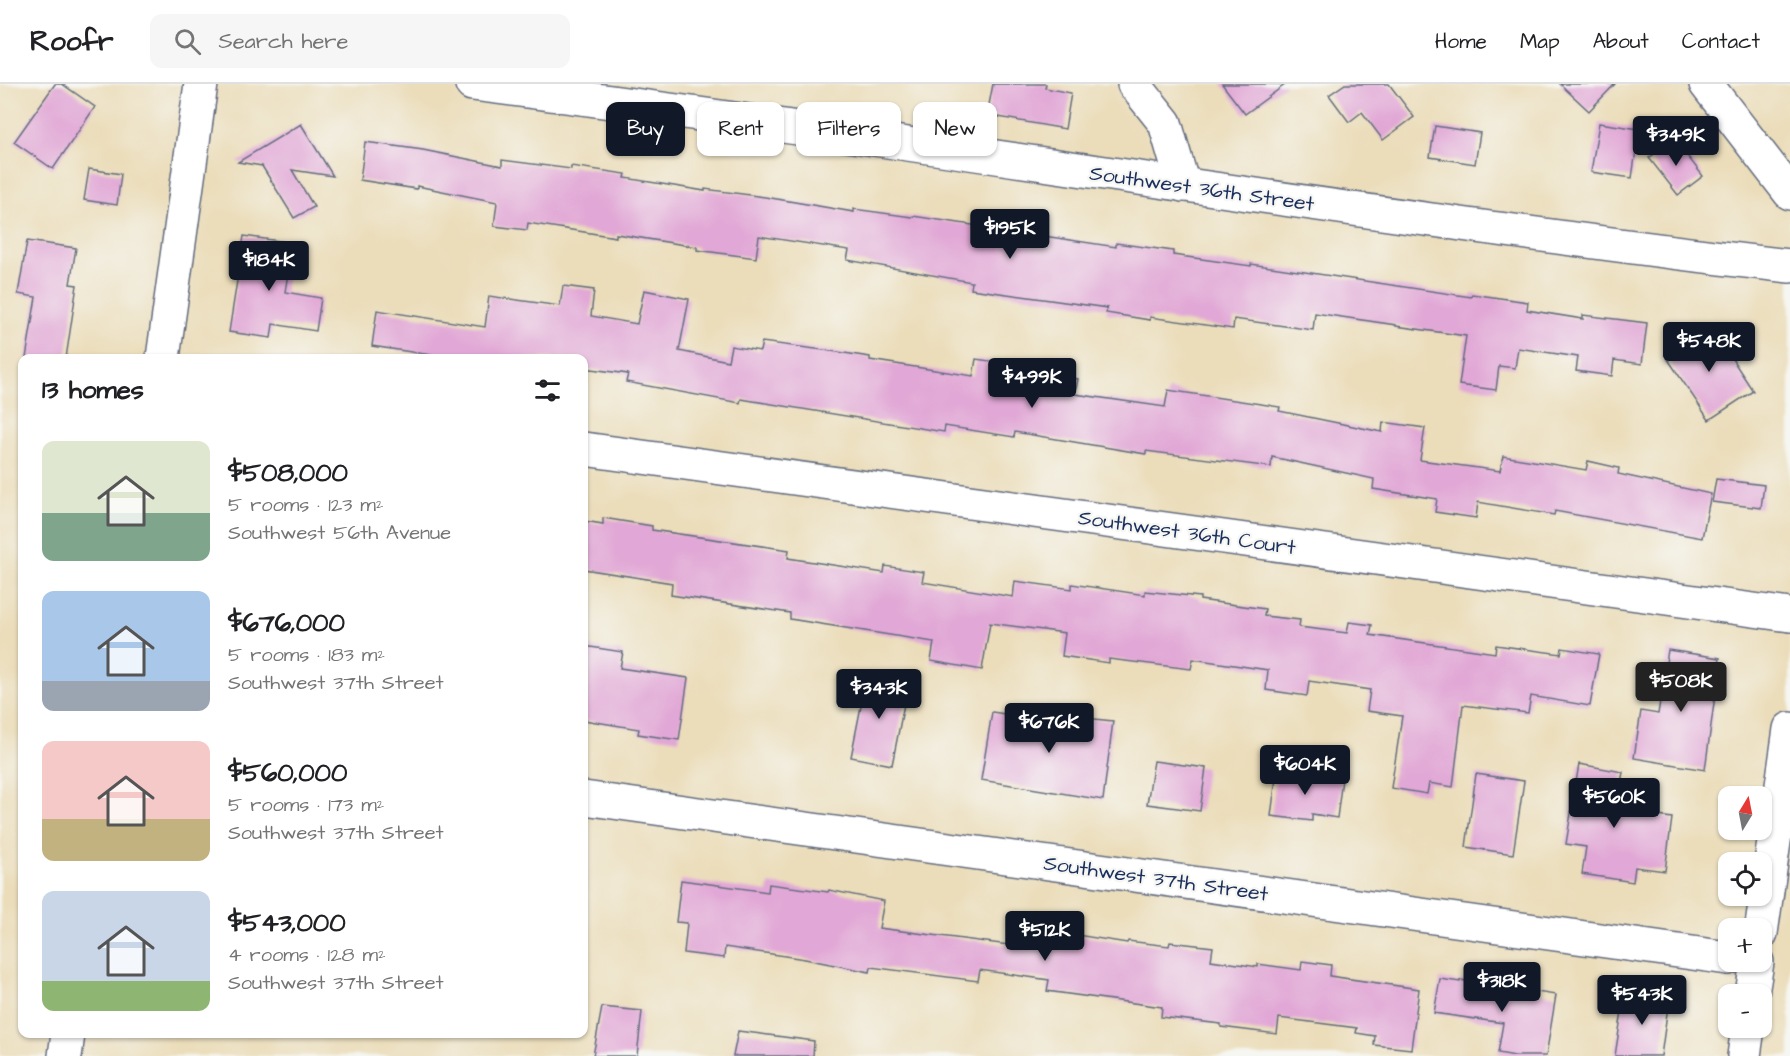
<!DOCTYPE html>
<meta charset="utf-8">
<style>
body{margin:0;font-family:"Architects Daughter",sans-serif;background:#f6f6f6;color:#202124;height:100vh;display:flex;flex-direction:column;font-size:22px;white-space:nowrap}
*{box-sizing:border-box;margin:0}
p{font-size:20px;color:#757577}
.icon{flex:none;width:33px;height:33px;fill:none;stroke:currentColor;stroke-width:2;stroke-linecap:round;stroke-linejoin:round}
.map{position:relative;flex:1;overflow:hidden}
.side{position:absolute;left:18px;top:270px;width:570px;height:684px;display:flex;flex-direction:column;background:#fff;border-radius:12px;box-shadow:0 2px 4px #0004}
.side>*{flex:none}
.guide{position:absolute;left:606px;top:18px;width:570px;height:54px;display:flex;gap:12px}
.needle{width:39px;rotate:10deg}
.fabs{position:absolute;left:1718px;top:702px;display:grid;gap:12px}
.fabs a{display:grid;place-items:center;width:54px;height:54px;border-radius:12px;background:#fff;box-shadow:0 2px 4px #0004;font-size:30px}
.price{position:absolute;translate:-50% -51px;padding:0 14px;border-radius:6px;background:#111827;color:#fff;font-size:20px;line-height:39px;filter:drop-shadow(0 2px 3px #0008)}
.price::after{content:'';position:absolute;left:50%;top:36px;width:18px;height:14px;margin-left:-9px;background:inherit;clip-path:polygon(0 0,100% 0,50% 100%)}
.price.selected{background:#222;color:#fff}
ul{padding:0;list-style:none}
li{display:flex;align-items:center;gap:18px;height:150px;padding:0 24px}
li span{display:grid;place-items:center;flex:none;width:168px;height:120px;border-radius:12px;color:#555}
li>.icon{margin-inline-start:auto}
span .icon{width:72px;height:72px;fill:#fffc;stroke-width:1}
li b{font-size:26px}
h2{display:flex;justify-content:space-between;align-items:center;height:72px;padding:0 24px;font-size:26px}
.tag{padding:0 21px;border-radius:12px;background:#fff;box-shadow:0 2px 4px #0004;font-size:21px;line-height:54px}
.tag.selected{background:#111827;color:#fff}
header{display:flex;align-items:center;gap:36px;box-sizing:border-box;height:84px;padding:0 30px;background:#fff;border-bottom:2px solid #e0e0e0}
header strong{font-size:28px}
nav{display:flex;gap:33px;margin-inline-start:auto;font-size:21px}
.search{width:420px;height:54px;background:#f6f6f6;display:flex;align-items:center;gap:15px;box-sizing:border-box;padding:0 21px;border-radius:12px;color:#757577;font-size:22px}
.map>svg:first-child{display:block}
.building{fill:#e1a7d6}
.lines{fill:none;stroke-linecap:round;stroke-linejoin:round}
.minor-casing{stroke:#646c7e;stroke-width:36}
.tertiary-casing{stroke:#646c7e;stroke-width:36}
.minor{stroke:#fff;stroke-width:33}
.tertiary{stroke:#fff;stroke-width:33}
.labels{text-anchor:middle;stroke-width:4.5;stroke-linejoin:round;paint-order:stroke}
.street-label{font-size:21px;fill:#1b2f5e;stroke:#f6f6f2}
</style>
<header>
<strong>Roofr</strong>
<div class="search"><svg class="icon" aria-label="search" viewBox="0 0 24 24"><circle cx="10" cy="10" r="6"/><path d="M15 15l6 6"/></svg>Search here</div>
<nav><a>Home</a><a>Map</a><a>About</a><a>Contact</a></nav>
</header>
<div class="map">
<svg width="1790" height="972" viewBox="0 0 1790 972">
<rect width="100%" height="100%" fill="#f6f6f2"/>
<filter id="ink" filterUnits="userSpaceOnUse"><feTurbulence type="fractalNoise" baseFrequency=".0167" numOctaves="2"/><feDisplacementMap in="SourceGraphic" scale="12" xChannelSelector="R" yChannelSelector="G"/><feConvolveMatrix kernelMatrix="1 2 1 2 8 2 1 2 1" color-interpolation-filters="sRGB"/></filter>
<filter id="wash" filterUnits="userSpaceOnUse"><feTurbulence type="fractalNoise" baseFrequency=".008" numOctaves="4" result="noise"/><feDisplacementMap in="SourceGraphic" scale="24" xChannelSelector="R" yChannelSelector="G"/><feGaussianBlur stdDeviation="1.35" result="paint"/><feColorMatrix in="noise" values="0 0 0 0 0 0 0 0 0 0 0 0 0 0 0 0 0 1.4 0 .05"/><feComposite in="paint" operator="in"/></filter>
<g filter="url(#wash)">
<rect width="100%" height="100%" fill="#ebddba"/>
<g id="blocks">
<g class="building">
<polygon points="55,0 62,0 95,23 53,85 14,58"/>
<polygon points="993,0 1046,0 1045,4 1071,9 1065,45 987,31"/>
<polygon points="1222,0 1286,0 1245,30"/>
<polygon points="1345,0 1389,0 1414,33 1383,56 1362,28 1349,38 1329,11"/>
<polygon points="1560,0 1615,0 1589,27"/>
<polygon points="1599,39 1639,45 1632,94 1591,88"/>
<polygon points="301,40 333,92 292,86 314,123 294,134 262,82 238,78"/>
<polygon points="1435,42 1480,49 1475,80 1430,73"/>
<polygon points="1674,55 1703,92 1678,111 1649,74"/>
<polygon points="365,58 423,66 502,82 502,76 571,85 571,82 626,90 625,94 705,107 705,105 765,113 854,128 854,125 912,133 913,132 1116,163 1116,159 1173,167 1173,171 1251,182 1251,180 1471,213 1472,210 1528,218 1527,226 1583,235 1583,231 1647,239 1642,280 1614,276 1612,292 1576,287 1578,273 1518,264 1515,284 1499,282 1496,306 1459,301 1466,252 1396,242 1396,241 1315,229 1313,246 1234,235 1233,245 1150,233 1150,236 1106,229 1107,224 971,205 972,198 847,176 849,166 759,152 756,174 697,166 697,163 616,150 616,153 528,139 527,146 494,142 497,118 417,102 417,105 360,96"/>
<polygon points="89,85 121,90 117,121 84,116"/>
<polygon points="244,152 293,159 285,208 321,214 316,247 273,240 271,254 229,248"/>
<polygon points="27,157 76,164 70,200 77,201 66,274 26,274 36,213 18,210"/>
<polygon points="563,202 594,206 591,232 637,240 644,206 689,215 679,267 728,277 731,262 760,267 762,258 831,267 870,273 870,276 973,292 976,275 1025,282 1024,287 1078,295 1075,310 1165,323 1168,306 1280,323 1279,327 1382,348 1383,338 1425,344 1420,376 1500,387 1503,372 1586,386 1588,377 1619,384 1618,390 1711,410 1702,454 1555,427 1554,431 1478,418 1476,434 1435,428 1437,415 1373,405 1374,395 1272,373 1271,383 1146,367 1146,370 1015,348 1014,353 945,342 944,348 741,315 740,319 626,298 628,290 584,284 584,274 451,274 372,262 377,226 485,243 489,212 560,222"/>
<polygon points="1710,241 1753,307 1709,336 1665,271"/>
<polygon points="1716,395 1764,401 1761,424 1712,418"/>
<polygon points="603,434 652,442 652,446 789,466 788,474 884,489 885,482 924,488 922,498 1013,513 1015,497 1072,505 1072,500 1145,511 1145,507 1200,513 1200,516 1265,525 1264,532 1300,536 1299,543 1347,549 1349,538 1372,541 1370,551 1495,569 1496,561 1561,570 1562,564 1599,570 1590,622 1531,612 1528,629 1463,621 1453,703 1429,699 1427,710 1391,704 1402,632 1367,627 1370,606 1309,597 1307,612 1266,606 1268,586 1193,575 1191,585 1109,575 1109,579 1062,572 1065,549 990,539 982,586 931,577 934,558 790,535 790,529 671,511 672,499 584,485 584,437 603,440"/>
<polygon points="584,562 623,568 620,584 688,594 679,656 638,650 639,645 584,636"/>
<polygon points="1668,566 1720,574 1705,686 1634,674 1641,627 1658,630"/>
<polygon points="867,592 908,600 892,681 851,673"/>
<polygon points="992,628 1059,638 1060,633 1085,636 1085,634 1113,637 1103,716 981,696"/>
<polygon points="1154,677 1206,684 1200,727 1147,720"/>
<polygon points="1579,680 1623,688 1616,726 1672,734 1665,787 1635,783 1633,798 1582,790 1586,763 1566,760"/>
<polygon points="1277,686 1342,695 1337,734 1312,730 1312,737 1271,732"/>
<polygon points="1476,690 1524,697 1513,770 1466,763"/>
<polygon points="681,796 768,808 769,800 828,808 829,806 884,817 879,844 1024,863 1027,843 1127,859 1128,857 1169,862 1170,858 1213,863 1211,876 1258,883 1258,880 1301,886 1302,877 1331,881 1330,892 1419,905 1411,965 1374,961 1375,952 1356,949 1357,944 1279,934 1277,950 1221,943 1221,940 1161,933 1162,923 1047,907 1049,896 980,886 978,897 871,883 870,888 805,875 725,863 724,874 684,869 687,839 676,838"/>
<polygon points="1440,895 1460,898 1460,896 1556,911 1546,972 1515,972 1498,969 1503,939 1434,929"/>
<polygon points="1625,908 1669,915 1661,972 1615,972"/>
<polygon points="602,923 642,927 637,972 593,972"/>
<polygon points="738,947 814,957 813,972 733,972"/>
</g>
</g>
</g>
<g filter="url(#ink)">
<use href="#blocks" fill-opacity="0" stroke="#646c7e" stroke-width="1.5"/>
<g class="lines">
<defs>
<g id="minor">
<path d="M472,0C793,40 1112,92 1432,136C1551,152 1670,169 1790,182"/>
<polyline points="1134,0 1165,39 1183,101"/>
<polyline points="1706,0 1790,109"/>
<polyline points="163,274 201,0"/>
<polyline points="584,365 1790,531"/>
<polyline points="584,714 1728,874"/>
<polyline points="65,972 68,950"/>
</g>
<g id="tertiary">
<polyline points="1761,849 1790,645"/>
<polyline points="1752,910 1757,878"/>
<polyline points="1744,972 1748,944"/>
</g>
</defs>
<use href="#minor" class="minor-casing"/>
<use href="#tertiary" class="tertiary-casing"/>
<use href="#minor" class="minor"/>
<use href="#tertiary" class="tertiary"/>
</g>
</g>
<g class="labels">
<g class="street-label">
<text transform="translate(1202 104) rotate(8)" y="7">Southwest 36th Street</text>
<text transform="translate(1187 448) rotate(8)" y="7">Southwest 36th Court</text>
<text transform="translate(1156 794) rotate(8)" y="7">Southwest 37th Street</text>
</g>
</g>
</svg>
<div class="fabs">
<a><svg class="needle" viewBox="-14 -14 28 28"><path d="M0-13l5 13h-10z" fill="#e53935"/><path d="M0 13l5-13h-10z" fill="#757577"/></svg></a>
<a><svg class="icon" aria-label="locate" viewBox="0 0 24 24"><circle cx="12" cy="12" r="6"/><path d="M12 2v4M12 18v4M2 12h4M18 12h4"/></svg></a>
<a>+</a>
<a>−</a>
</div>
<b class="price" style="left:1676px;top:83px">$349K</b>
<b class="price" style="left:1010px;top:176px">$195K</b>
<b class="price" style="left:269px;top:208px">$184K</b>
<b class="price" style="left:1709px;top:289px">$548K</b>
<b class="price" style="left:1032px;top:325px">$499K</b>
<b class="price selected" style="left:1681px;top:629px">$508K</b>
<b class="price" style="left:879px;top:636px">$343K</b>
<b class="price" style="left:1049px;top:670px">$676K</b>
<b class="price" style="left:1305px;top:712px">$604K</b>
<b class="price" style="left:1614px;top:745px">$560K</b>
<b class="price" style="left:1045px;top:878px">$512K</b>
<b class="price" style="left:1502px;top:929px">$318K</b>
<b class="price" style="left:1642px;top:942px">$543K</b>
<div class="guide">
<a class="tag selected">Buy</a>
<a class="tag">Rent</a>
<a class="tag">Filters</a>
<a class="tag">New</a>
</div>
<section class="side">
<h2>13 homes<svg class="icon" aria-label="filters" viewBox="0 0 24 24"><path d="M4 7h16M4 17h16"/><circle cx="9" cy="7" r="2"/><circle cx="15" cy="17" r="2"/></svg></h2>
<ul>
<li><span style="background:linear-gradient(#dfe7d0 60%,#7fa58c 0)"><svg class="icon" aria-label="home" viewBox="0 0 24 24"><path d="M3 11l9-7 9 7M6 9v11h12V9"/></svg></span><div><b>$508,000</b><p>5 rooms · 123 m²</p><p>Southwest 56th Avenue</p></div></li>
<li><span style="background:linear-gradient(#a9c7e8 75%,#9aa5b1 0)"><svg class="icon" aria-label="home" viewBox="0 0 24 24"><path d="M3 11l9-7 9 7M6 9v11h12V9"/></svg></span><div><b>$676,000</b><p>5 rooms · 183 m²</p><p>Southwest 37th Street</p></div></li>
<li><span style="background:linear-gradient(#f6c9c9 65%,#c2b280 0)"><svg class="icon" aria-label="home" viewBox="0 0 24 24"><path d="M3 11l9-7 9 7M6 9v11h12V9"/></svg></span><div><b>$560,000</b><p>5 rooms · 173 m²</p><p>Southwest 37th Street</p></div></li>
<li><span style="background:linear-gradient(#c9d6e8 75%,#8fb573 0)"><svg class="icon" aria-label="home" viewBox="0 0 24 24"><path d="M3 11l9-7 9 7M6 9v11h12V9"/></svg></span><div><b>$543,000</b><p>4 rooms · 128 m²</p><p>Southwest 37th Street</p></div></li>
</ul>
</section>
</div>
